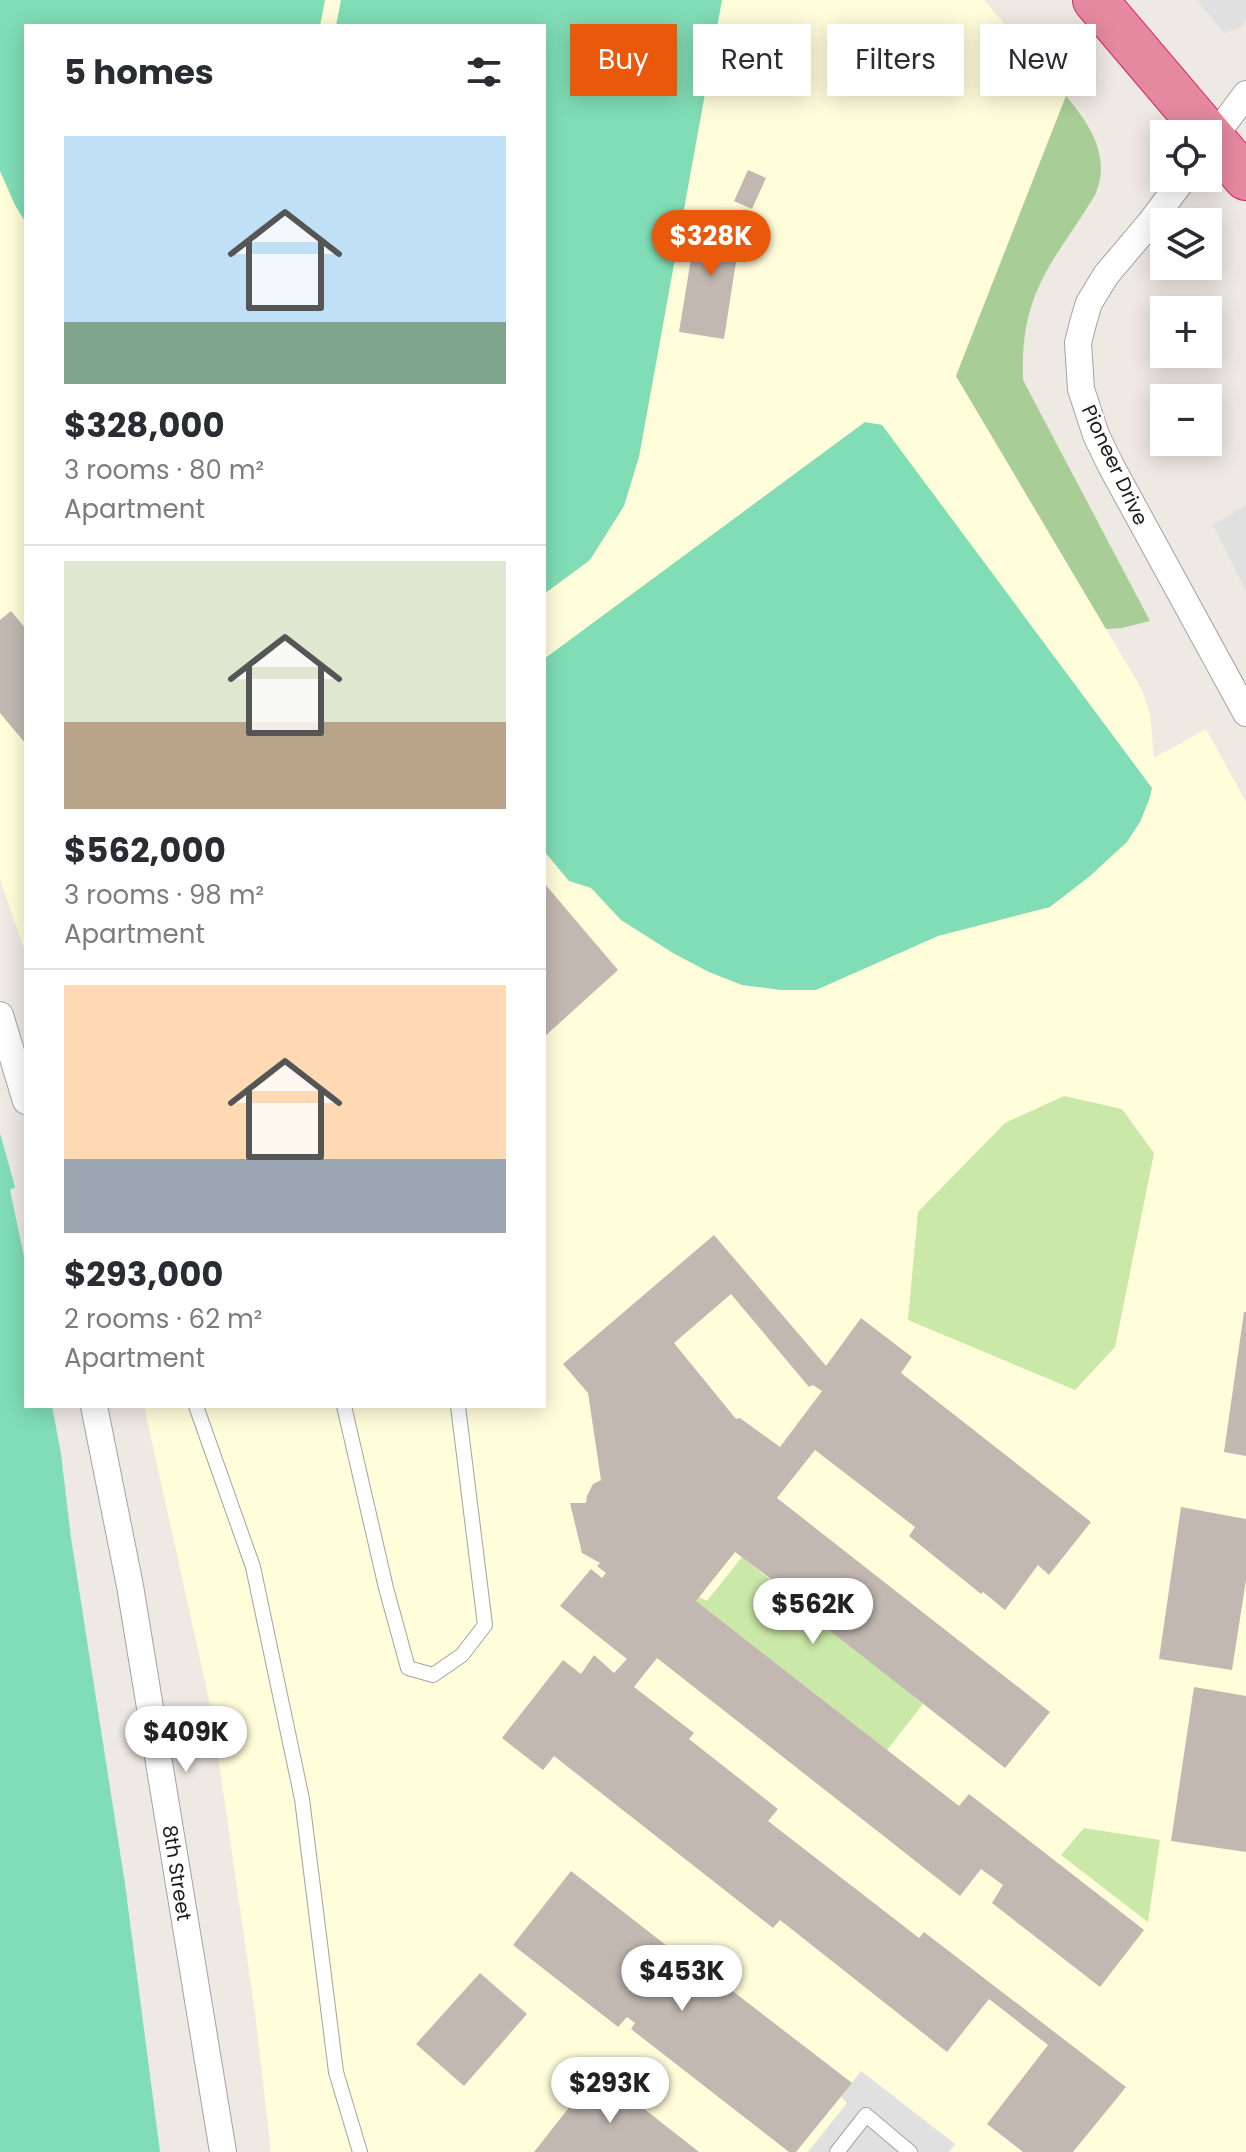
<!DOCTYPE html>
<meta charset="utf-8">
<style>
body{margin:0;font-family:Poppins,sans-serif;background:#f2f2f3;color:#2b2b33;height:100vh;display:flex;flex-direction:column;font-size:30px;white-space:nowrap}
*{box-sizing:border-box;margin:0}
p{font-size:26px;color:#7c7c81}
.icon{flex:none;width:44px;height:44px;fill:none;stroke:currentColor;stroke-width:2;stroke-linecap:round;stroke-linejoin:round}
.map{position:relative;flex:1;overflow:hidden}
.drawer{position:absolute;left:24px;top:24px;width:522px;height:1384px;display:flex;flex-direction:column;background:#fff;border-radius:0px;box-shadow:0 4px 20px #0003}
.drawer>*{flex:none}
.guide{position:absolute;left:570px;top:24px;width:556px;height:72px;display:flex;gap:16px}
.buttons{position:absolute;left:1150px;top:120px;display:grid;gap:16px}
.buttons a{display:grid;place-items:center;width:72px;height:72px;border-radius:0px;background:#fff;box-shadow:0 4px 20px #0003;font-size:40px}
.price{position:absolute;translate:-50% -68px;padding:0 18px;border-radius:28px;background:#fff;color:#222;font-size:26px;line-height:52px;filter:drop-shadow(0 2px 4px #0008)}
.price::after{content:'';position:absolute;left:50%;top:48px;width:24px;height:18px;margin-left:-12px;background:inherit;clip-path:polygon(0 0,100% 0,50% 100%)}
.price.on{background:#ea580c;color:#fff}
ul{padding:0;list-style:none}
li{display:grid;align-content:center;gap:16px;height:424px;padding:0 40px}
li+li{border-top:2px solid #e1e1e2}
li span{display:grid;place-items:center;height:248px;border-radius:0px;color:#555}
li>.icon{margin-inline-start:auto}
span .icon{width:144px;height:144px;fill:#fffc;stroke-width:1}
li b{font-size:34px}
h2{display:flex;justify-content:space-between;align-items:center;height:96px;padding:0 40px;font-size:34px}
.tag{padding:0 28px;border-radius:0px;background:#fff;box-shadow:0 4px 20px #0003;font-size:28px;line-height:72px}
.tag.on{background:#ea580c;color:#fff}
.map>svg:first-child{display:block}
.education{fill:#fffdda}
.grass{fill:#cae8a7}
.forest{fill:#a9cd97}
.pitch{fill:#80ddb5}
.parking{fill:#e0e0e0}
.building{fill:#c2b8b1;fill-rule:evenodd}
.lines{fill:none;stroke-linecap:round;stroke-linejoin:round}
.lane-casing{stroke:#a3a3a3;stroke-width:16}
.street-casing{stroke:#a3a3a3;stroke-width:28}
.highway-casing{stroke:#d52569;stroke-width:46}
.lane{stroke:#fff;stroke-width:14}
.street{stroke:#fff;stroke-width:26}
.highway{stroke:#e5899e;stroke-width:44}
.labels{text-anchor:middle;stroke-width:6;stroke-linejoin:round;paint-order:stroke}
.street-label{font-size:20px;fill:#1c1c1c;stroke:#fff}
</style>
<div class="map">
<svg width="1246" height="2152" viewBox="0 0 1246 2152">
<rect width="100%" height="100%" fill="#eee9e2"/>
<polygon class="education" points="0,0 984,0 1066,96 956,376 1141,688 1150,713 1154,758 1206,729 1246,802 1246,2152 271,2152 255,2013 212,1713 144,1406 544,1406 544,26 26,26 26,955 0,879"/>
<g class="grass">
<polygon points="1064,1096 1122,1109 1154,1153 1115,1347 1075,1390 908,1320 918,1212 1005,1123"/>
<polygon points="742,1557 923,1704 887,1750 696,1601 699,1597 707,1601"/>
<polygon points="1084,1828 1160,1840 1148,1922 1061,1855"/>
</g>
<path class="forest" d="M1066,96C1088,122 1110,154 1097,190C1095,197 1089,204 1085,211C1070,235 1052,258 1040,284C1025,316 1022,345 1023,380L1150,621L1122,628L1106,629L956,376Z"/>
<g class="pitch">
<polygon points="0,0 325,0 320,26 26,26 26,223 15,205 0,171"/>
<polygon points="341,0 722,0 639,457 624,506 590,560 544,594 544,26 336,26"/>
<polygon points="865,422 882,425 1152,788 1149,800 1140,822 1127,842 1090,876 1050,907 938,936 816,990 781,990 742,985 709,972 673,953 621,920 591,888 569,881 544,851 544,659"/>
<polygon points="0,1133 15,1187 10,1190 26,1266 26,1406 52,1406 61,1454 71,1538 125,1884 160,2152 0,2152"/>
</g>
<g class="parking">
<polygon points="1197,0 1246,0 1246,20 1241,27 1224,33"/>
<polygon points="1246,505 1246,591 1213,525"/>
<polygon points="861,2071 955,2144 949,2152 808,2152 847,2103 841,2097"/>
</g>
<g class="building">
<polygon points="748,170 766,178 752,209 734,201"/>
<polygon points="698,216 742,223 724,339 679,332"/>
<polygon points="11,611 26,629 26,744 0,713 0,620"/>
<polygon points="544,883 618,970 544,1037"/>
<path d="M714,1235L826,1366L861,1318L912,1357L901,1373L1091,1522L1049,1575L1038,1565L1005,1610L983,1592L981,1594L909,1536L915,1527L815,1450L777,1498L1050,1712L1005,1768L768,1582L771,1579L735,1552L696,1601L959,1806L969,1794L1144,1930L1100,1987L992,1903L1003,1885L981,1869L960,1896L657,1658L634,1687L694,1733L689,1739L778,1809L768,1821L919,1938L924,1932L1126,2087L1073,2152H1023L987,2124L1048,2045L989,1999L947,2052L780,1920L773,1928L554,1756L543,1770L502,1738L563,1660L581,1674L594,1655L614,1673L627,1659L560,1606L591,1569L602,1578L606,1573L597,1566L600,1563L582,1553L570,1503H586L587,1496L593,1484L601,1480L588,1393L563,1364ZM731,1294L809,1387L813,1385L822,1391L780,1447L740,1418L736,1419L674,1343Z"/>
<polygon points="1244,1312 1246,1312 1246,1456 1224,1452"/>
<polygon points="1181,1507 1246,1519 1246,1580 1232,1670 1159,1659"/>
<polygon points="1194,1687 1246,1696 1246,1852 1171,1841"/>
<polygon points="571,1871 685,1960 687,1956 852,2083 796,2152 789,2152 631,2029 635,2023 627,2017 618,2027 513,1945"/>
<polygon points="480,1973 527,2014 464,2086 416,2044"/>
<polygon points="597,2072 699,2152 534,2152"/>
</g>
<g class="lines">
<defs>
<g id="lane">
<polyline points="196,1406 253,1567 302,1799 336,2072 360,2152"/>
<polyline points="344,1406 386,1588 408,1668 433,1675 462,1655 485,1625 458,1406"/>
<polyline points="837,2152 866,2115 910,2152"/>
</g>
<g id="street">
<polyline points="1208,145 1246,94"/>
<polyline points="1184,178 1150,223 1106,275 1089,303 1083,323 1078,343 1081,389 1096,435 1111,466 1246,713"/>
<polyline points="0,1015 26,1101"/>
<polyline points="94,1406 130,1586 223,2152"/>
</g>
<polyline id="highway" points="1095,0 1246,178"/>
</defs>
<use href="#lane" class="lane-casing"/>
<use href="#street" class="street-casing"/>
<use href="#highway" class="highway-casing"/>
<use href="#lane" class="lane"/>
<use href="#street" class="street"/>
<use href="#highway" class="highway"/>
</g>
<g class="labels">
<g class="street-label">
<text transform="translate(1115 465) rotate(65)" y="7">Pioneer Drive</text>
<text transform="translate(177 1873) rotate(81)" y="7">8th Street</text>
</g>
</g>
</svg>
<div class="buttons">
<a><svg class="icon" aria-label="locate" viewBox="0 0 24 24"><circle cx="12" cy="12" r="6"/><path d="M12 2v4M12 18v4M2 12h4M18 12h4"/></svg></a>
<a><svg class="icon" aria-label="layers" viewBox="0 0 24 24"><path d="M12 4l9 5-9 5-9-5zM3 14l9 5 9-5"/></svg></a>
<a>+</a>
<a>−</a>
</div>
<b class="price on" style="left:711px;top:278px">$328K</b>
<b class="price" style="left:813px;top:1646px">$562K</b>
<b class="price" style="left:186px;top:1774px">$409K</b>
<b class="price" style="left:682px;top:2013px">$453K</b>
<b class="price" style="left:610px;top:2125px">$293K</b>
<div class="guide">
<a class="tag on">Buy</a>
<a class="tag">Rent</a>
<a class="tag">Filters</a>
<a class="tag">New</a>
</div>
<section class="drawer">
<h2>5 homes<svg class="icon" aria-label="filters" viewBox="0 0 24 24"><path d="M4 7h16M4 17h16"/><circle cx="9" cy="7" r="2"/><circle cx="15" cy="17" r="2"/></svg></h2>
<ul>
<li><span style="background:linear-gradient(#bfe0f5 75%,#7fa58c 0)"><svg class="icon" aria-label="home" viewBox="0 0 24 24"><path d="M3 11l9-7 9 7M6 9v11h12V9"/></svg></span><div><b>$328,000</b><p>3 rooms · 80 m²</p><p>Apartment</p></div></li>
<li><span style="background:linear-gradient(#dfe7d0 65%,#b9a48a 0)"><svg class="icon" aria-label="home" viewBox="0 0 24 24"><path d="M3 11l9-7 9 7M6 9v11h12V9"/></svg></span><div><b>$562,000</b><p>3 rooms · 98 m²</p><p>Apartment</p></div></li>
<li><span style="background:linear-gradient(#ffd9b3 70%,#9aa5b1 0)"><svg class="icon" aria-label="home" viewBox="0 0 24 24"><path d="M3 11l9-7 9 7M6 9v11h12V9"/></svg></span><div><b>$293,000</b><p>2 rooms · 62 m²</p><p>Apartment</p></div></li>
</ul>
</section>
</div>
